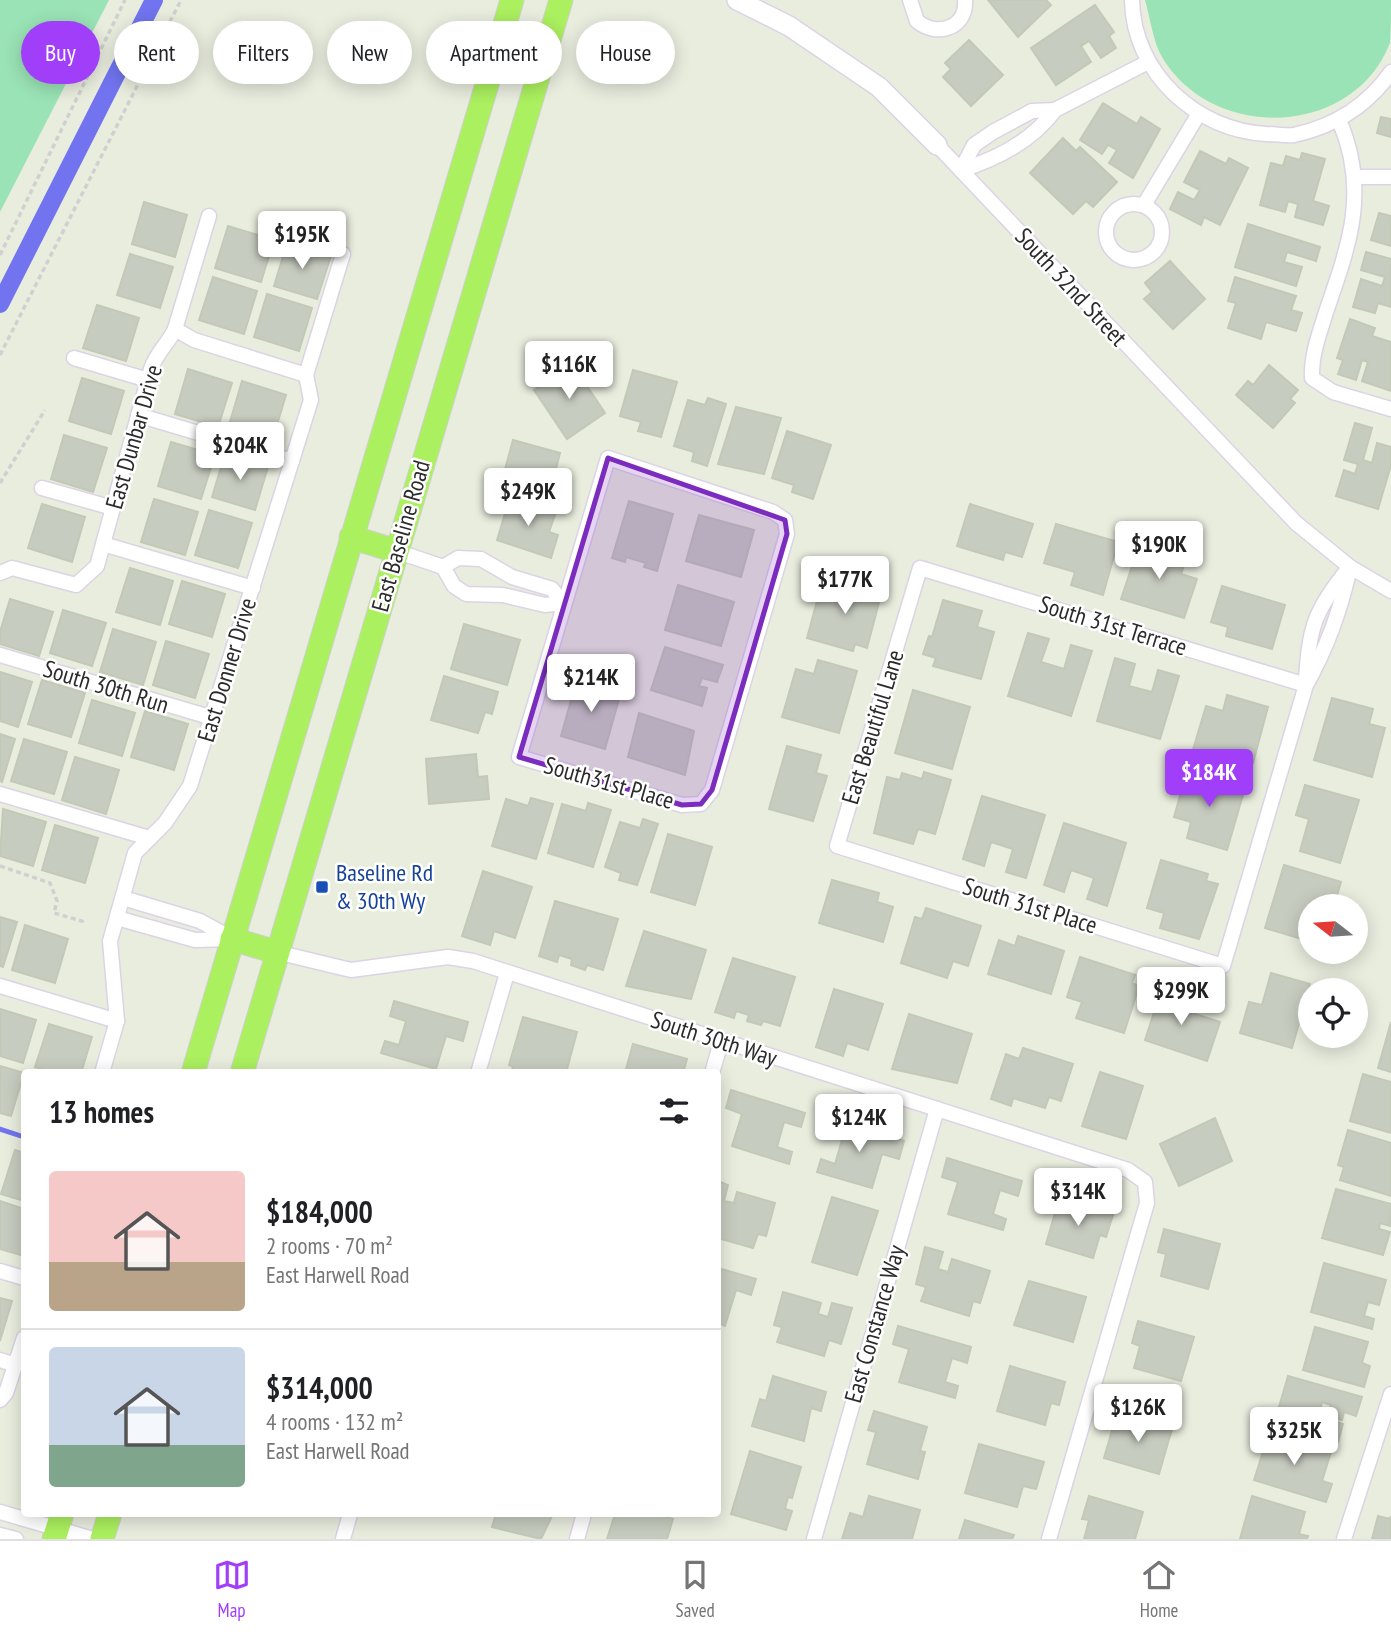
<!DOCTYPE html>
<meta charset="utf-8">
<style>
body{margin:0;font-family:"PT Sans Narrow",sans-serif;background:#f2f2f2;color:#202124;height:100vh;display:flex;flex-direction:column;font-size:26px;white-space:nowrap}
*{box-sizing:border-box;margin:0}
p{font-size:23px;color:#757577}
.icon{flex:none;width:38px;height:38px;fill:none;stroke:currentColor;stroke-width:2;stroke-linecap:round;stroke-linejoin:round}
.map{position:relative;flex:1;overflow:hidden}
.panel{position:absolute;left:21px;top:1069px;width:700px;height:448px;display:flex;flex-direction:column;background:#fff;border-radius:7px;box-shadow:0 4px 18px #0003}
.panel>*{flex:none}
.top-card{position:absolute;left:21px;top:21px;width:700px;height:63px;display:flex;gap:14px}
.needle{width:46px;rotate:287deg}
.tools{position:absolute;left:1298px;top:894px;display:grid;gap:14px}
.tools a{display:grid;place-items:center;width:70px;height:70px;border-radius:50%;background:#fff;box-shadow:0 4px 18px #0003;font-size:35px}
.price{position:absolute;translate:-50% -60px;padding:0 16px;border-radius:7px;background:#fff;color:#222;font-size:23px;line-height:46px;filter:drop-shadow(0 2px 4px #0008)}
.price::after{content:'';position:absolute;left:50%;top:42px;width:21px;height:16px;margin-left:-10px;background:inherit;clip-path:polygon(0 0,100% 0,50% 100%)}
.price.active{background:#a13ef9;color:#fff}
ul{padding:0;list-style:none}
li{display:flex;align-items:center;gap:21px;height:175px;padding:0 28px}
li+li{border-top:2px solid #e0e0e0}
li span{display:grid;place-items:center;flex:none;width:196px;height:140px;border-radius:7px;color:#555}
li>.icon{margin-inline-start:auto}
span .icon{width:84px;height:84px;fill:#fffc;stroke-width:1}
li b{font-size:30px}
h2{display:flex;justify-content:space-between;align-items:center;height:84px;padding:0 28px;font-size:30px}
.chip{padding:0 24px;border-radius:32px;background:#fff;box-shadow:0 4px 18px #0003;font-size:24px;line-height:63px}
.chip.active{background:#a13ef9;color:#fff}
.dock{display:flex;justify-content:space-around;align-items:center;height:98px;border-top:2px solid #e0e0e0;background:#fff;font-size:19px;color:#757577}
.dock a{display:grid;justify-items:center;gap:4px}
.dock .active{color:#a13ef9}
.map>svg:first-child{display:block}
.green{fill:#9ae3b6}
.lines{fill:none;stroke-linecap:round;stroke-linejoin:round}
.stream{stroke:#7174ee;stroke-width:5}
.canal{stroke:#7174ee;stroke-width:18}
.building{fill:#c7ccc0;stroke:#c2c9b7;stroke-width:2}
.street-casing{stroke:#dcd3e4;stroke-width:17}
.secondary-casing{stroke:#dcd3e4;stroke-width:22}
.primary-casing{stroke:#d0d0d0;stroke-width:25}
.path{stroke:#d0d0d0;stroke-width:3.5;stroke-dasharray:5 3.5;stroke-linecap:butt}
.street{stroke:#fff;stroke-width:14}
.secondary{stroke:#fff;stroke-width:19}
.primary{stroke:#abf05f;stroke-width:23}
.marked{fill:#7b2cbf;fill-opacity:0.2;stroke:#7b2cbf;stroke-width:5;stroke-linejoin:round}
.transit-dot{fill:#1a4fb4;stroke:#fff;stroke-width:2.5}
.labels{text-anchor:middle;stroke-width:5;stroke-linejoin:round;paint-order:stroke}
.street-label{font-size:24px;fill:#2b2b2b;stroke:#fff}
.transit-label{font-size:24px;fill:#164399;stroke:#fff;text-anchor:start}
</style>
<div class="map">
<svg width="1391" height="1539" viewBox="0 0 1391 1539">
<rect width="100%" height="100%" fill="#e9edde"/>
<g class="green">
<polygon points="0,0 109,0 0,212"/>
<path d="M1145,0H1391C1391,13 1391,31 1390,43C1353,138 1212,142 1162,57C1153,42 1150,17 1145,0Z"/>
</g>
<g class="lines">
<polyline class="stream" points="0,1129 24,1137"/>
<polyline class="canal" points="0,304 154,0"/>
</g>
<g class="building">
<polygon points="988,0 1046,0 1051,5 1018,37"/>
<polygon points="1095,5 1114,32 1109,36 1116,48 1101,58 1089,41 1081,46 1091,62 1056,85 1031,48"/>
<polygon points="969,40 1003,75 971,106 943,77 951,69 945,63"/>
<polygon points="1103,103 1137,124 1141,117 1160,129 1133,178 1109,163 1117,150 1108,145 1102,154 1080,140"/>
<polygon points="1381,117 1391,119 1391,137 1377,133"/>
<polygon points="1063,138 1076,151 1080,147 1117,182 1093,207 1086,201 1073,214 1030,173"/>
<polygon points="1200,151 1226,164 1229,158 1248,168 1220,225 1204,217 1201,225 1170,209 1178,192 1194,200 1200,190 1184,182"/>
<polygon points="1302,153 1325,159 1313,201 1329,206 1323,225 1295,217 1298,204 1288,201 1285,212 1260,205 1271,163 1283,166 1286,156 1300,160"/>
<polygon points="144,202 187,215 175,257 132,244"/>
<polygon points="1379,213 1391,216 1391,246 1371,240"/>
<polygon points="1248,224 1320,247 1316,261 1287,252 1284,262 1302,267 1296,286 1235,267"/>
<polygon points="228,226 274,240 261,282 215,268"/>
<polygon points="287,243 331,256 317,299 274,286"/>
<polygon points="1366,252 1391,259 1391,307 1378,303 1375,313 1353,307 1361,279 1382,286 1385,277 1361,270"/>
<polygon points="130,254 173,267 160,308 117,295"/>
<polygon points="1170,261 1205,299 1173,329 1144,299 1152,292 1145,283"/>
<polygon points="213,277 257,291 244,334 199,320"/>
<polygon points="1235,277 1296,296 1291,310 1302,313 1296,331 1266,322 1261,339 1228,328 1236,303 1228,301"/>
<polygon points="267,294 312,308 299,351 254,337"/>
<polygon points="97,305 139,318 126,361 83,348"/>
<polygon points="1350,319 1375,328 1372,336 1391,342 1391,391 1362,381 1368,362 1362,360 1356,380 1338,374 1343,360 1337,358"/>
<polygon points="571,362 605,413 567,439 534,390"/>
<polygon points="1269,365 1298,390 1290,399 1295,403 1273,428 1236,395 1248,381 1253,385"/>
<polygon points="188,369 232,383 218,427 175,414"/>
<polygon points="633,370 677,382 661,437 638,431 641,422 620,416"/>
<polygon points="82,378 124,391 111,434 69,421"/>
<polygon points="242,381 286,395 273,438 229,425"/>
<polygon points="708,398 726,404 707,466 692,461 694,452 674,446 688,400 705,405"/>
<polygon points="736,407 781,418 764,474 718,464"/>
<polygon points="1355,423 1372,428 1363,460 1372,463 1377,443 1391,447 1391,465 1378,509 1336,496 1344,470 1355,474 1358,464 1344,460"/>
<polygon points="787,431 831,445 813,499 792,492 794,485 772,478"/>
<polygon points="64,435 107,448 93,492 51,479"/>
<polygon points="513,440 560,453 555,473 563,475 556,499 501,484"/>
<polygon points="171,442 215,455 201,499 158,486"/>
<polygon points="225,454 268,467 255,510 212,497"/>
<polygon points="510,497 556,512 549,532 558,535 551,558 497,540"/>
<polygon points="154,499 198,512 185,555 141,542"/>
<polygon points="629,501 673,514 657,571 644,567 646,563 626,557 625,562 612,558"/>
<polygon points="42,504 85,517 72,562 28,548"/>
<polygon points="970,504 1033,524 1022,557 1005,552 1003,560 957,546"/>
<polygon points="209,510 252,523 238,568 195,555"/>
<polygon points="699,515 754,530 741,577 686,561"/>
<polygon points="1056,524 1118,542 1103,595 1071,585 1075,572 1044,563"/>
<polygon points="1140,542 1187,557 1181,574 1197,579 1184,618 1121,599"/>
<polygon points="130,568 173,581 160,625 116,612"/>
<polygon points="842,580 882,591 867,648 855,644 853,651 807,638 820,590 838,595"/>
<polygon points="182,581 225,594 212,637 169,624"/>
<polygon points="678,585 734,602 721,646 665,630"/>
<polygon points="1222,586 1285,605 1272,649 1226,636 1228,627 1211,622"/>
<polygon points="10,599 53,612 39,656 0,644 0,632"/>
<polygon points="943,600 982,611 977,627 994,632 981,679 933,666 936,658 923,654 929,636 932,637"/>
<polygon points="63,610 106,623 92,666 50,653"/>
<polygon points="464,624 520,640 507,685 451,669"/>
<polygon points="113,629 156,642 143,685 100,672"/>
<polygon points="1028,633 1049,639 1041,662 1064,669 1071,645 1092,651 1071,716 1008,696"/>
<polygon points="166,641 209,654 195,698 153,685"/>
<polygon points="665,647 723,665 717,682 702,678 699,686 707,688 702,706 651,690"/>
<polygon points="1115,658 1135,664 1129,686 1152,692 1158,670 1179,676 1160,739 1097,721"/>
<polygon points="818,660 857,671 839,733 782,717 796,669 814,674"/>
<polygon points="0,672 32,682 18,727 0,721"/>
<polygon points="444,676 498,692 492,714 485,712 478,733 431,720"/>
<polygon points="577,679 621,692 605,749 561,736"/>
<polygon points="42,680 85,693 71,737 28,724"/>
<polygon points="913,690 970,707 952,769 895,753"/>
<polygon points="1227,695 1268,707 1253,763 1241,760 1239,766 1192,753 1206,706 1223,711"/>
<polygon points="1332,698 1373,709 1369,724 1385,728 1372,777 1314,760"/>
<polygon points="92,700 135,713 122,756 79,743"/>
<polygon points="145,711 188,724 174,770 131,757"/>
<polygon points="639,713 694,731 685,775 628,757"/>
<polygon points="0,734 15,739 2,782 0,781"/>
<polygon points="24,739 67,752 54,794 11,781"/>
<polygon points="787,746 821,755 816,773 827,776 813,821 769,809"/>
<polygon points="476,754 478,777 487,776 489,799 429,804 426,759"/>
<polygon points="75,757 119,770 106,814 62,800"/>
<polygon points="1187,771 1245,788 1227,850 1187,838 1191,822 1174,817"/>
<polygon points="924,772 951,780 935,834 918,829 913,844 874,833 887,777 900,780 902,773 922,779"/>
<polygon points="1305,785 1359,800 1340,863 1300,851 1309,819 1296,815"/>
<polygon points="982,796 1045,815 1026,878 1006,872 1013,849 991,842 984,866 963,859"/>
<polygon points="531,798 553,804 536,859 492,846 506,799 528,806"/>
<polygon points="588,803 611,810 593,867 548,853 562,804 586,811"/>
<polygon points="3,809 46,822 33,866 0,856"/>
<polygon points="643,819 658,824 637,885 619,880 621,873 605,867 620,822 640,828"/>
<polygon points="1064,823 1126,843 1107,906 1087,899 1094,878 1071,870 1064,892 1044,885"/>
<polygon points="55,825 98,838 85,883 42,870"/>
<polygon points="668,834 712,847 695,905 651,892"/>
<polygon points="1161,860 1208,874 1206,881 1218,884 1199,939 1160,928 1164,913 1147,908"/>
<polygon points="1284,865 1341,882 1334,906 1311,906 1311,924 1305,940 1265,928"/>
<polygon points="483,871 532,887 515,938 494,931 490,945 462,936"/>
<polygon points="832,880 879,893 877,902 893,907 883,942 819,923"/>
<polygon points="555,901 618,919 603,970 587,965 585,970 571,965 572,959 559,955 557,962 539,956"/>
<polygon points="926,908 981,926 968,966 953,961 947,978 901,963 915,917 922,919"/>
<polygon points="0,917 17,922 3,967 0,966"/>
<polygon points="25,925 68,939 55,983 12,970"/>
<polygon points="644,931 706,950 691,999 626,986"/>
<polygon points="1018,936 1064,951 1051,994 988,974 999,940 1015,946"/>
<polygon points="1080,957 1135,975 1132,983 1139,986 1124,1033 1076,1018 1082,1002 1067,997"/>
<polygon points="733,958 795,977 780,1026 763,1021 761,1025 747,1021 749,1015 736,1011 734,1018 715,1012"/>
<polygon points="1271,973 1310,984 1292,1048 1240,1033 1249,1002 1262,1005"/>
<polygon points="1162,988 1191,997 1186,1011 1220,1022 1207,1061 1145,1040"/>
<polygon points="834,989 883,1004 868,1050 847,1043 843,1056 816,1047"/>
<polygon points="394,1001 468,1022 463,1041 446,1036 436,1069 381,1053 385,1041 399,1045 406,1021 390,1016"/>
<polygon points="0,1009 36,1020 23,1063 0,1056"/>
<polygon points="909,1014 972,1034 957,1083 892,1069"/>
<polygon points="523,1017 577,1032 566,1073 511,1073 513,1067 509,1065"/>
<polygon points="1391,1022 1391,1072 1378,1068"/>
<polygon points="49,1024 92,1037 81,1073 54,1073 35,1067"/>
<polygon points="633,1044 687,1059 683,1073 625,1073"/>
<polygon points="1023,1048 1073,1064 1061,1101 1049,1097 1045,1108 1013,1098 1011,1106 991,1099 1006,1054 1019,1059"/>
<polygon points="0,1066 24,1073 11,1116 0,1113"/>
<polygon points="1100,1072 1143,1086 1126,1139 1082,1126"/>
<polygon points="1363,1074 1391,1082 1391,1133 1350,1121"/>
<polygon points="731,1090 805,1113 801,1127 784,1122 777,1147 792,1152 789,1164 732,1146 742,1114 726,1108"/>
<polygon points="1215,1118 1232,1161 1179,1186 1160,1144"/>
<polygon points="831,1120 904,1141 899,1159 882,1154 872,1188 817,1172 821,1159 835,1164 842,1140 826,1135"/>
<polygon points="1348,1130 1391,1143 1391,1196 1340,1180 1344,1167 1338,1165"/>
<polygon points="15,1150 24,1153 24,1201 1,1194"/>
<polygon points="947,1158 1022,1181 1018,1196 1000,1190 993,1214 1006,1219 1003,1230 948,1214 958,1182 942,1177"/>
<polygon points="718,1181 728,1185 724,1201 734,1203 737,1192 775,1203 766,1236 758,1234 753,1248 718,1238"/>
<polygon points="1336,1189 1391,1204 1390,1226 1380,1223 1379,1229 1390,1232 1383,1255 1322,1238"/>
<polygon points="832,1197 878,1211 857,1275 812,1262"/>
<polygon points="1059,1199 1113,1215 1106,1237 1100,1235 1093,1258 1046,1244"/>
<polygon points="0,1201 24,1209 24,1256 0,1249"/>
<polygon points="1164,1229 1220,1244 1208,1289 1161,1276 1166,1254 1158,1252"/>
<polygon points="925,1247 943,1252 938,1269 948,1272 952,1259 990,1271 980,1303 973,1301 969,1316 921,1301 926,1287 916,1284"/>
<polygon points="1324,1263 1386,1280 1379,1305 1368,1302 1364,1316 1374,1319 1372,1329 1311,1312"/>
<polygon points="718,1268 756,1279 751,1295 736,1290 725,1326 718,1323"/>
<polygon points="1029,1281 1086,1297 1073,1342 1014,1325"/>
<polygon points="783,1292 821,1303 818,1314 828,1317 832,1303 852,1308 841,1344 829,1340 824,1356 777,1342 782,1327 774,1325"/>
<polygon points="0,1298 12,1301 0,1341"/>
<polygon points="1138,1321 1194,1337 1181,1381 1134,1368 1140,1346 1132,1343"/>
<polygon points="898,1326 971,1347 967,1363 952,1358 945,1382 958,1386 955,1398 899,1382 909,1349 893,1344"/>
<polygon points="1315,1327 1368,1342 1362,1363 1370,1366 1364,1387 1303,1370"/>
<polygon points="1010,1366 1065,1382 1059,1405 1051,1403 1045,1425 997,1411"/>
<polygon points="773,1376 826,1392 821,1411 811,1408 804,1441 752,1426 760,1399 766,1401"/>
<polygon points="1288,1376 1362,1397 1356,1416 1344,1412 1342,1420 1328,1416 1331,1405 1322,1402 1318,1417 1343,1424 1338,1442 1274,1424"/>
<polygon points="874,1411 927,1427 920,1451 925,1452 918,1479 867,1464 876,1432 868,1430"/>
<polygon points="1117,1413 1172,1429 1159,1474 1104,1458"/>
<polygon points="1269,1433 1331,1452 1322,1481 1332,1484 1326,1502 1254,1480"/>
<polygon points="979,1444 1044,1462 1036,1489 1023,1486 1017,1507 965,1493"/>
<polygon points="750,1451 801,1467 792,1498 788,1497 785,1509 792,1511 786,1530 731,1514"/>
<polygon points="869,1496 920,1510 912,1539 842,1539 850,1513 863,1517"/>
<polygon points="1089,1496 1143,1512 1135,1539 1084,1539 1089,1520 1082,1519"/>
<polygon points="1252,1496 1305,1512 1299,1534 1308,1536 1307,1539 1240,1539"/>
<polygon points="496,1514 553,1514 541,1539 492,1527"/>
<polygon points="615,1514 655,1514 673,1519 667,1539 607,1539"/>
<polygon points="1378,1516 1390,1519 1391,1516 1391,1539 1372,1539"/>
<polygon points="965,1520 1014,1535 1012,1539 959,1539"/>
</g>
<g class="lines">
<defs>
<g id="street">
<path d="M910,0L917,21C937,38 967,28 965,0"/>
<path d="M1132,0C1133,73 1197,131 1267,134C1276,134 1286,136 1294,135C1335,126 1368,105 1391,72"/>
<path d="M1339,120C1369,189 1350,243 1327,309C1320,332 1311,354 1312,378L1333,392L1391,409"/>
<polyline points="937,145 1296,523 1350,567 1391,591"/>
<polyline points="961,170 974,145 993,132 1032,111 1055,110 1148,62"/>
<path d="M961,170C997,159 1032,141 1055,110"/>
<polyline points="1355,177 1391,177"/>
<circle cx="1134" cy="232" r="28"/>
<polyline points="1144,205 1198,115"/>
<polyline points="175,329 194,340 306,375"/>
<polyline points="74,358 148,380"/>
<polyline points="138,415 292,461"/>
<polygon points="608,458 773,512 785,520 787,534 712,790 701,804 682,805 519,757"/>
<polyline points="42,488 113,508"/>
<polyline points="103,544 253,588"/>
<polyline points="396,551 443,567 454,586 466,594 503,595 545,605 563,603"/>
<polyline points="443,567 458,558 481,559 512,577 552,589 563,603"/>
<path d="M0,573L12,568L76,585L97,566L151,369C156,353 168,344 175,329L209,216"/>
<polyline points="0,655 213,718"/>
<path d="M1306,683C1308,629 1315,609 1349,568"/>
<path d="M1306,685L920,568L837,846L1223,966L1306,685C1327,648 1341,609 1350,567"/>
<polyline points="0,794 149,838"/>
<polyline points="123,898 200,921 231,938"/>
<polyline points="117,918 195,940 232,939"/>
<polyline points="276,952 351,970 448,957 473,961 1128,1170 1145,1182 1147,1203 1049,1539"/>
<polyline points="0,986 117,1021"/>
<polyline points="102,1073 117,1021 110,941 135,853 165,823 190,786 311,400 306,375 343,254"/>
<polyline points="478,1073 507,973"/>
<polyline points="712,1073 721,1042"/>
<polyline points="0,1271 24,1278"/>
<polyline points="0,1360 16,1365"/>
<polyline points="0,1400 6,1393 24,1338"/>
<polyline points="0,1512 93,1539"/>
<polyline points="0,1535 16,1539"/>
<polyline points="343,1539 350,1514"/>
<polyline points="577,1539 584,1514"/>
<polyline points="814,1539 937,1109"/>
<polyline points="1344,1539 1391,1394"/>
</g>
<polyline id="secondary" points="737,0 789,26 879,87 937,145"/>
<g id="primary">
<polyline points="351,537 396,551"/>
<polyline points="232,939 276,952"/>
<polyline points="193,1073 512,0"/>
<polyline points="242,1073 561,0"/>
<polyline points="54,1539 62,1514"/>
<polyline points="102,1539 110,1514"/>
</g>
</defs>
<use href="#street" class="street-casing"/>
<use href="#secondary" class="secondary-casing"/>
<use href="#primary" class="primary-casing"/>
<g class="path">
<polyline points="0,255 125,0"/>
<polyline points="0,355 181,0"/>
<polyline points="0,483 45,410"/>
<polyline points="0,866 50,883 57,901 54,913 85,922"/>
</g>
<use href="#street" class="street"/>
<use href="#secondary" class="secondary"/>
<use href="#primary" class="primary"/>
</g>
<path class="marked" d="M608,458L785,520L787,534L712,790L701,804L682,805L519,757Z"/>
<rect class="transit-dot" x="315" y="880" width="14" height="14" rx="3.5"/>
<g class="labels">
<g class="street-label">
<text transform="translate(1071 287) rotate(47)" y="8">South 32nd Street</text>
<text transform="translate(134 437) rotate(-74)" y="8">East Dunbar Drive</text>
<text transform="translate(401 536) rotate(-74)" y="8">East Baseline Road</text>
<text transform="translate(1113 626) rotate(17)" y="8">South 31st Terrace</text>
<text transform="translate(227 670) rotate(-73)" y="8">East Donner Drive</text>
<text transform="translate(106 687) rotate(17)" y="8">South 30th Run</text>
<text transform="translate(873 727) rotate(-73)" y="8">East Beautiful Lane</text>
<text transform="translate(609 783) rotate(16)" y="8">South31st Place</text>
<text transform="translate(1030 906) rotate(17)" y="8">South 31st Place</text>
<text transform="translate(714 1039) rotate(18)" y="8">South 30th Way</text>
<text transform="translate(875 1324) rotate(-74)" y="8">East Constance Way</text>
</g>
<g class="transit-label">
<text x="336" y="881">Baseline Rd<tspan x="336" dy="28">&amp; 30th Wy</tspan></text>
</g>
</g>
</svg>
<div class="tools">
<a><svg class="needle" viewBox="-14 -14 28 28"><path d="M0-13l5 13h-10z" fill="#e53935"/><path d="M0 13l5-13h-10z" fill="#757577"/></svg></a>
<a><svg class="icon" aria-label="locate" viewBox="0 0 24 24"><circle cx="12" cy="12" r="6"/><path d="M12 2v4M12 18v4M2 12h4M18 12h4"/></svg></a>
</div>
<b class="price" style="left:302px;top:271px">$195K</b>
<b class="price" style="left:569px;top:401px">$116K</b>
<b class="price" style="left:240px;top:482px">$204K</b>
<b class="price" style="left:528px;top:528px">$249K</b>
<b class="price" style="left:1159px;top:581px">$190K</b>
<b class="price" style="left:845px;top:616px">$177K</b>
<b class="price" style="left:591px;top:714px">$214K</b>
<b class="price active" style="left:1209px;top:809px">$184K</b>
<b class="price" style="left:1181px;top:1027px">$299K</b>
<b class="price" style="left:859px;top:1154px">$124K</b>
<b class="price" style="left:1078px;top:1228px">$314K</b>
<b class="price" style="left:1138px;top:1444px">$126K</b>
<b class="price" style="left:1294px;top:1467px">$325K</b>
<div class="top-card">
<a class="chip active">Buy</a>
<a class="chip">Rent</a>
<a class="chip">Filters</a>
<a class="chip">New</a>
<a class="chip">Apartment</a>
<a class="chip">House</a>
</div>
<section class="panel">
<h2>13 homes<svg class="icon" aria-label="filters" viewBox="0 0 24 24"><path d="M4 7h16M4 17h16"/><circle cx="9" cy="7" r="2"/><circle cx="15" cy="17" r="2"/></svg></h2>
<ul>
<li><span style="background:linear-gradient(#f6c9c9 65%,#b9a48a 0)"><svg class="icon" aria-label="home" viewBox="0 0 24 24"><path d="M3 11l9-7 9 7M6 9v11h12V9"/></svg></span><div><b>$184,000</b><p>2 rooms · 70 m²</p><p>East Harwell Road</p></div></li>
<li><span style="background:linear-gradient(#c9d6e8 70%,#7fa58c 0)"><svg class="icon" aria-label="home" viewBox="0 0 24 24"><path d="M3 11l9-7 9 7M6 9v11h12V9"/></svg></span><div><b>$314,000</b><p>4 rooms · 132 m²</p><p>East Harwell Road</p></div></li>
</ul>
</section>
</div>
<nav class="dock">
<a class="active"><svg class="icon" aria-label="map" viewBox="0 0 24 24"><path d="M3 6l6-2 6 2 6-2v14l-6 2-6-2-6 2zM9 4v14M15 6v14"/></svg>Map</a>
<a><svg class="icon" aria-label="saved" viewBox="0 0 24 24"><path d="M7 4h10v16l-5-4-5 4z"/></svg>Saved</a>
<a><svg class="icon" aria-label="home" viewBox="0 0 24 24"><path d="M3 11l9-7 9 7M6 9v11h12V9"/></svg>Home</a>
</nav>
